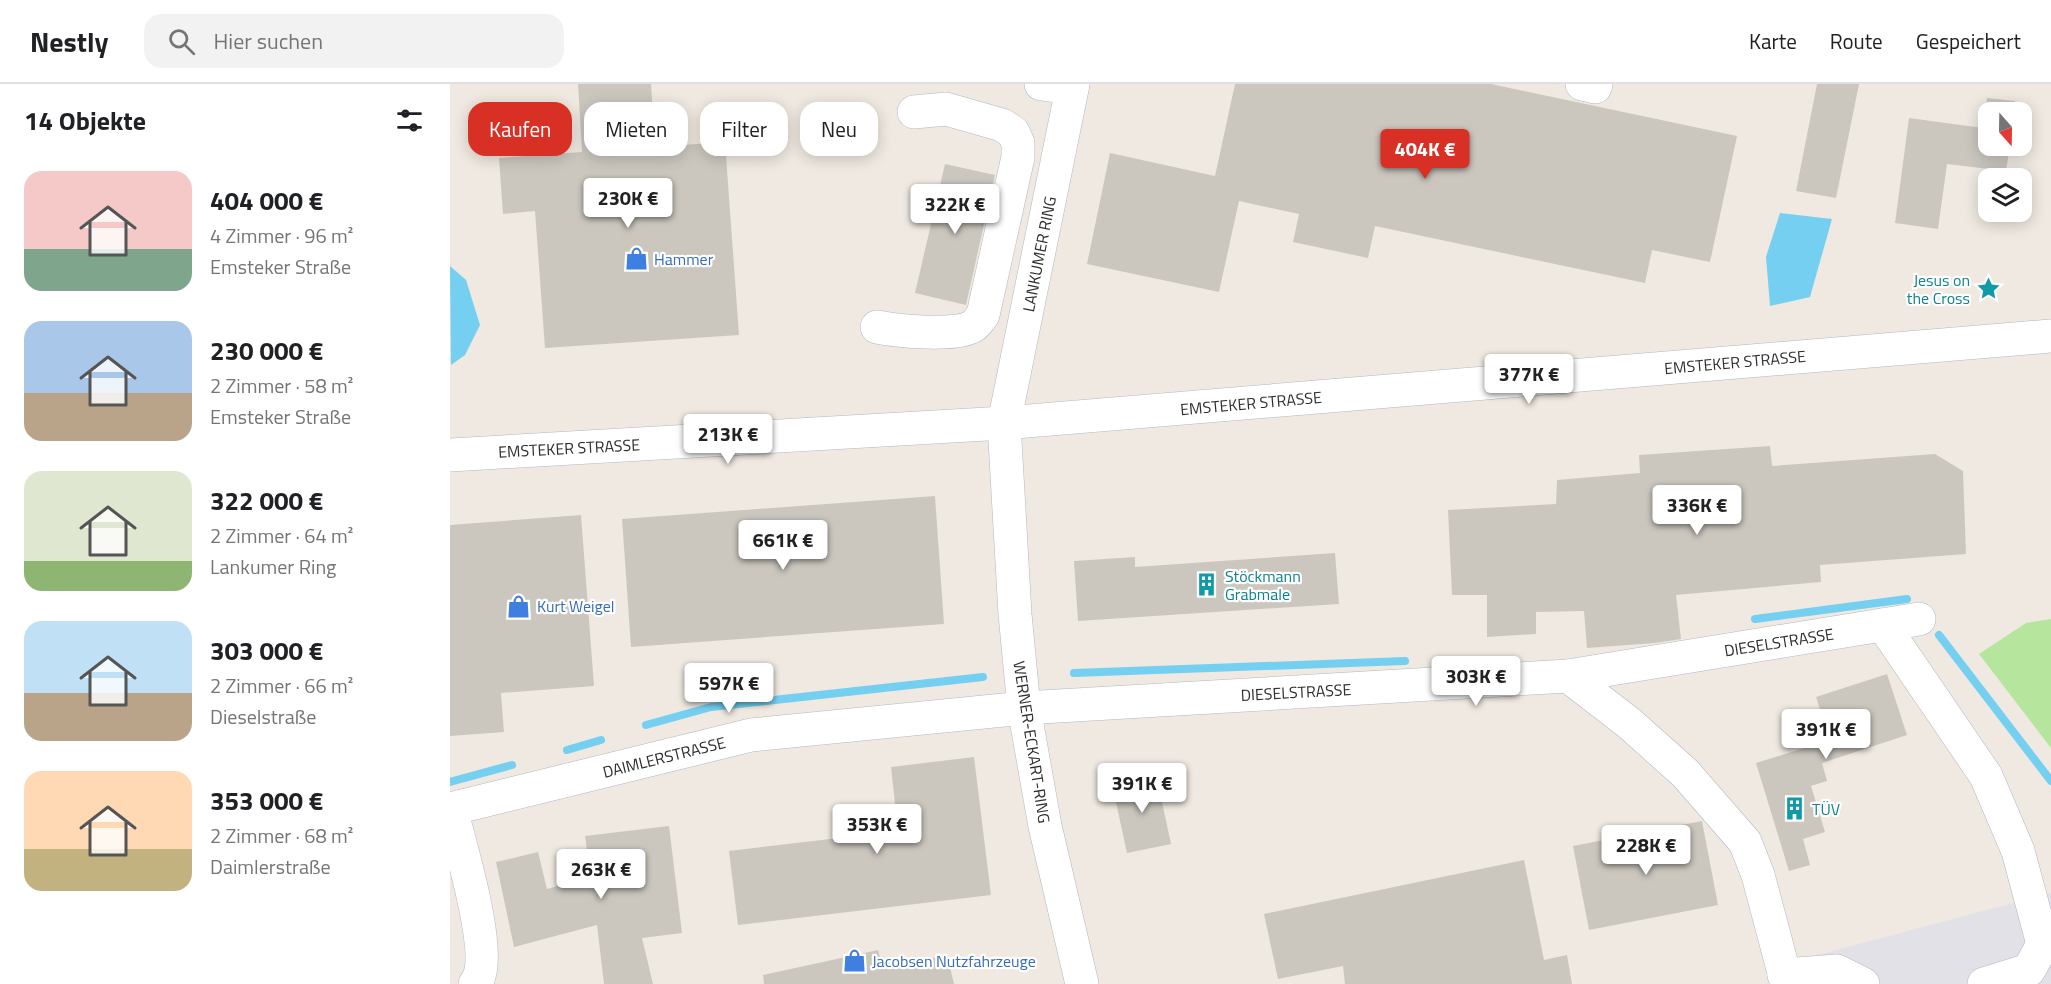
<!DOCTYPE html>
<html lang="de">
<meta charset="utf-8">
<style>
body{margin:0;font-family:"Titillium Web",sans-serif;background:#f2f2f2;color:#202124;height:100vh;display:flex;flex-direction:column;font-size:22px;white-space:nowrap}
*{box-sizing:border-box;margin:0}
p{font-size:20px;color:#757577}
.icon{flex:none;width:33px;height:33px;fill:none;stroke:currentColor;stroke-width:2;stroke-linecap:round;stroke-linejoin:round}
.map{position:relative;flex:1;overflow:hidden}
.details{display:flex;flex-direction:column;background:#fff;width:450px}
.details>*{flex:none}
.hud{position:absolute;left:18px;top:18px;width:570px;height:54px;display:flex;gap:12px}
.needle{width:39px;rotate:160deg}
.tools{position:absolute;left:1528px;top:18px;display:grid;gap:12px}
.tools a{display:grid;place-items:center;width:54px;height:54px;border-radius:12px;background:#fff;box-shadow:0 3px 15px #0003;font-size:30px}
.price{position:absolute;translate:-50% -51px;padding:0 14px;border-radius:6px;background:#fff;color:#222;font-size:20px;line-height:39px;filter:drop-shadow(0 2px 3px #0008)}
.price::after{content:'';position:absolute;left:50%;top:36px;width:18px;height:14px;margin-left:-9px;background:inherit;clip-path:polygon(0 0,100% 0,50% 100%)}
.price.current{background:#d93025;color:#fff}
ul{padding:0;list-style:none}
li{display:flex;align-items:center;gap:18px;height:150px;padding:0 24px}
li span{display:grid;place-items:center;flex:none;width:168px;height:120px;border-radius:18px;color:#555}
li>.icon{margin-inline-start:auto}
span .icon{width:72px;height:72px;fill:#fffc;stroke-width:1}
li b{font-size:26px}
h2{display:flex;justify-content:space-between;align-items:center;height:72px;padding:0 24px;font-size:26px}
.chip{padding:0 21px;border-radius:18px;background:#fff;box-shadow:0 3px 15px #0003;font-size:21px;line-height:54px}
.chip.current{background:#d93025;color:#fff}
header{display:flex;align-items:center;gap:36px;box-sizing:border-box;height:84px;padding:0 30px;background:#fff;border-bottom:2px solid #e0e0e0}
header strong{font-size:28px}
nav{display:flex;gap:33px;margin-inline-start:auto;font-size:21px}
.search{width:420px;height:54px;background:#f2f2f2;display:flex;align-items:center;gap:15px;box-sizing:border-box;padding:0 21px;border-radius:18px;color:#757577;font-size:22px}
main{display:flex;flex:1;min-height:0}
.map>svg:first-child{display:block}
.industrial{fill:#e3e1e8}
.green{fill:#b6e59e}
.water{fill:#75cff0}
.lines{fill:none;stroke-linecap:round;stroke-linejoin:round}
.stream{stroke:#75cff0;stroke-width:8}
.building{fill:#cbc7bf}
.minor-casing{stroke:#b4b7c1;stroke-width:34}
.minor{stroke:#fff;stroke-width:33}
.labels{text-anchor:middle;stroke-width:4.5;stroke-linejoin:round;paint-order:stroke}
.street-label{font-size:16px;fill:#2e2e2e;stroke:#fff}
.shop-label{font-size:16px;fill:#366cbe;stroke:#fff;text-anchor:start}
.culture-label{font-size:16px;fill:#0d838f;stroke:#fff;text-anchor:start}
</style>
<header>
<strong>Nestly</strong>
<div class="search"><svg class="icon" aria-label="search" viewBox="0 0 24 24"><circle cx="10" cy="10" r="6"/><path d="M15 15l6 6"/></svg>Hier suchen</div>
<nav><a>Karte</a><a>Route</a><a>Gespeichert</a></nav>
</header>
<main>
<section class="details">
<h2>14 Objekte<svg class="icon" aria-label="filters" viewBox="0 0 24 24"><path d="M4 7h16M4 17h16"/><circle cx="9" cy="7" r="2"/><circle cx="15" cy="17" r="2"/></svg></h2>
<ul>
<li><span style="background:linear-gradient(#f6c9c9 65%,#7fa58c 0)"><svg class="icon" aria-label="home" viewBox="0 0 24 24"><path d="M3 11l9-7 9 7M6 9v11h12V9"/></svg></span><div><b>404 000 €</b><p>4 Zimmer · 96 m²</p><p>Emsteker Straße</p></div></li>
<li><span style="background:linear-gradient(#a9c7e8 60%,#b9a48a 0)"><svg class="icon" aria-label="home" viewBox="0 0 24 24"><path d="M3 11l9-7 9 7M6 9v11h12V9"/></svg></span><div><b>230 000 €</b><p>2 Zimmer · 58 m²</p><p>Emsteker Straße</p></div></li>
<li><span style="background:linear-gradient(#dfe7d0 75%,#8fb573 0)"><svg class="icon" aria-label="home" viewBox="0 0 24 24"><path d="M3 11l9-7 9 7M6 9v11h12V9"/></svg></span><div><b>322 000 €</b><p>2 Zimmer · 64 m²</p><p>Lankumer Ring</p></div></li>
<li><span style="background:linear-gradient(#bfe0f5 60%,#b9a48a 0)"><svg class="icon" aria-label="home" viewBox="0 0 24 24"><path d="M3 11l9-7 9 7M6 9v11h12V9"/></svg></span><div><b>303 000 €</b><p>2 Zimmer · 66 m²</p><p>Dieselstraße</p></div></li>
<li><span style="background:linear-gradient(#ffd9b3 65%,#c2b280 0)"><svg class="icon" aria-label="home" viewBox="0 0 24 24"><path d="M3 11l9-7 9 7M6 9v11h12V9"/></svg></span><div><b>353 000 €</b><p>2 Zimmer · 68 m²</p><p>Daimlerstraße</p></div></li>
</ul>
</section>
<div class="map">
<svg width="1601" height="900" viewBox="0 0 1601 900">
<rect width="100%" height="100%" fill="#efe9e1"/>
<polygon class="industrial" points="1601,809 1601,900 1347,900 1341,878"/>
<polygon class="green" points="1601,535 1601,664 1529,570 1576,539"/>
<g class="water">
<polygon points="1330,129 1382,135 1360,213 1320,222 1316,173"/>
<polygon points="0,182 16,196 30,241 15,271 1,281"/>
</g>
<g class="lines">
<g class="stream">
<polyline points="1305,535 1457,515"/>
<polyline points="1489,551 1601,697"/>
<polyline points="624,589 955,577"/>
<polyline points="196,641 261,623 533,593"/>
<polyline points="117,666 151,656"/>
<polyline points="0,698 62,681"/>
</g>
</g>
<g class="building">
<polygon points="128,0 201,0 205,63 275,58 289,251 95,264 85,127 53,130 49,74 132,68"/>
<polygon points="785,0 1041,0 1287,52 1260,178 1202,166 1195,199 925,142 918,174 843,158 849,130 789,117 769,208 637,180 660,69 765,92"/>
<polygon points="1367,0 1409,0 1386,114 1346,107"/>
<polygon points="1537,14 1565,17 1564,28 1539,28 1539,62 1560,62 1556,87 1497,80 1488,145 1445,139 1459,34 1533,44"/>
<polygon points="495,80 545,91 516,221 465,209"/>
<polygon points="1320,362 1322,382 1485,370 1513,387 1516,470 1370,481 1371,498 1226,511 1231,555 1205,559 1137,564 1134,527 1086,528 1086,550 1037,553 1037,511 1002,511 998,426 1106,420 1107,396 1190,389 1189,371"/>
<polygon points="485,412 494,540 181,563 172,435"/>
<polygon points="131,431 144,602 51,609 54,648 0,652 0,441"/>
<polygon points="885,469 889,520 628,537 624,477 685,473 685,483"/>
<polygon points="1437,590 1457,651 1372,679 1377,697 1361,702 1375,748 1353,755 1360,781 1339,787 1306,679 1380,656 1366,613"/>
<polygon points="524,673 541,811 288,841 279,767 448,747 441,683"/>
<polygon points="706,690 721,760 677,769 662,700"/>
<polygon points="1252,737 1268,821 1139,846 1123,762"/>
<polygon points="219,742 232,849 192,854 203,900 154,900 147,841 64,863 46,778 88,768 97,805 141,793 135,752"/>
<polygon points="1074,776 1094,876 1117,871 1122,900 895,900 893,882 828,895 814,830"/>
<polygon points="428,866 433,885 497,871 504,900 314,900 313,891"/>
</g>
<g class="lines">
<defs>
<g id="minor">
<polyline points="591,0 622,4"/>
<polyline points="623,0 554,339 565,530 574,624 595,742 632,900"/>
<polyline points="1132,0 1145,3 1146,0"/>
<path d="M427,243C447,247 507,253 523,242C527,240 530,234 533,231L568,73V59L563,48L552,41L496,25L464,28"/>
<polyline points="0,371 554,339 1601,252"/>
<polyline points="1433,541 1536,692 1568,767 1593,860 1579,886 1534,900"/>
<polyline points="1118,592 1179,639 1235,689 1295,758 1308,791 1337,900"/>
<polyline points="0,725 301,651 574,624 1118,592 1469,535"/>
<path d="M1,725C9,758 46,875 25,900"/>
<polyline points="1334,891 1387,887 1413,900"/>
</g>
</defs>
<use href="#minor" class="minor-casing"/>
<use href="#minor" class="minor"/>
</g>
<defs>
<symbol id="shop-bare" viewBox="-9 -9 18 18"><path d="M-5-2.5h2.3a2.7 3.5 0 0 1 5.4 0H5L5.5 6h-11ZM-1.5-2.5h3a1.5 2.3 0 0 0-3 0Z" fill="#3f7fe0" stroke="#fff" stroke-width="2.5" paint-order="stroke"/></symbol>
<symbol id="sight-bare" viewBox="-9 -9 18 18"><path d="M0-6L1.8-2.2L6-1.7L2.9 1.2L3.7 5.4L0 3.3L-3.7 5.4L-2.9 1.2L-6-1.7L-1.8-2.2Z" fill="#0f9aa8" stroke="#fff" stroke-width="2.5" paint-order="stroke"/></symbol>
<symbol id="building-bare" viewBox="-9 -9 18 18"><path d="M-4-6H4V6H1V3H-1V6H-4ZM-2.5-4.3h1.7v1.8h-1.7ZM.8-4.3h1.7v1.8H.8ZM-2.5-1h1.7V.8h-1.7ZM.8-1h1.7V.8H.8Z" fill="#0f9aa8" stroke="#fff" stroke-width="2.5" paint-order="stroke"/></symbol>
</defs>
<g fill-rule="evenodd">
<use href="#shop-bare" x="170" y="158" width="33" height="33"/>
<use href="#sight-bare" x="1522" y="188" width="33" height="33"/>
<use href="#building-bare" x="740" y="484" width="33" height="33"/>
<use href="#shop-bare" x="52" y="506" width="33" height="33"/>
<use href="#building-bare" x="1328" y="708" width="33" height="33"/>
<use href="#shop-bare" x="388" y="860" width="33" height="33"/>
</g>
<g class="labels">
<g class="street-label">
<text transform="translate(589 170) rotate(-79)" y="6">LANKUMER RING</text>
<text transform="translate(1285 278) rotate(-5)" y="6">EMSTEKER STRASSE</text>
<text transform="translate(801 319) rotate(-5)" y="6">EMSTEKER STRASSE</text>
<text transform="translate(119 364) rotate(-3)" y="6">EMSTEKER STRASSE</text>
<text transform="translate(1329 558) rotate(-9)" y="6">DIESELSTRASSE</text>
<text transform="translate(846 608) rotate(-3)" y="6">DIESELSTRASSE</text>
<text transform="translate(582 658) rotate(81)" y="6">WERNER-ECKART-RING</text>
<text transform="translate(214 673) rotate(-14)" y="6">DAIMLERSTRASSE</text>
</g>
<g class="shop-label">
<text x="204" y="181">Hammer</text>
<text x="87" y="528">Kurt Weigel</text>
<text x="422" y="883">Jacobsen Nutzfahrzeuge</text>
</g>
<g class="culture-label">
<text x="1520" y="202" text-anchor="end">Jesus on<tspan x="1520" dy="18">the Cross</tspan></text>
<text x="775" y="498">Stöckmann<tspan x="775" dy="18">Grabmale</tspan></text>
<text x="1362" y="731">TÜV</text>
</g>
</g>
</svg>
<div class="tools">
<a><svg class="needle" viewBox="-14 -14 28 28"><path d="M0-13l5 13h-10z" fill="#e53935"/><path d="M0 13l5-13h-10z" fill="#757577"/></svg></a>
<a><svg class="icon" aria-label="layers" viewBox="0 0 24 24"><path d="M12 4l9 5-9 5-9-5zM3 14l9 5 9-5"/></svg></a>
</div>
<b class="price current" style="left:975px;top:96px">404K €</b>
<b class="price" style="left:178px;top:145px">230K €</b>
<b class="price" style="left:505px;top:151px">322K €</b>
<b class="price" style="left:1079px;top:321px">377K €</b>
<b class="price" style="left:278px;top:381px">213K €</b>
<b class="price" style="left:1247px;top:452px">336K €</b>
<b class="price" style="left:333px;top:487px">661K €</b>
<b class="price" style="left:1026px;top:623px">303K €</b>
<b class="price" style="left:279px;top:630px">597K €</b>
<b class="price" style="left:1376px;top:676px">391K €</b>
<b class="price" style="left:692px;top:730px">391K €</b>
<b class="price" style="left:427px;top:771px">353K €</b>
<b class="price" style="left:1196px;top:792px">228K €</b>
<b class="price" style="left:151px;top:816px">263K €</b>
<div class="hud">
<a class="chip current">Kaufen</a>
<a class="chip">Mieten</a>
<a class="chip">Filter</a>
<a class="chip">Neu</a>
</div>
</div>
</main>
